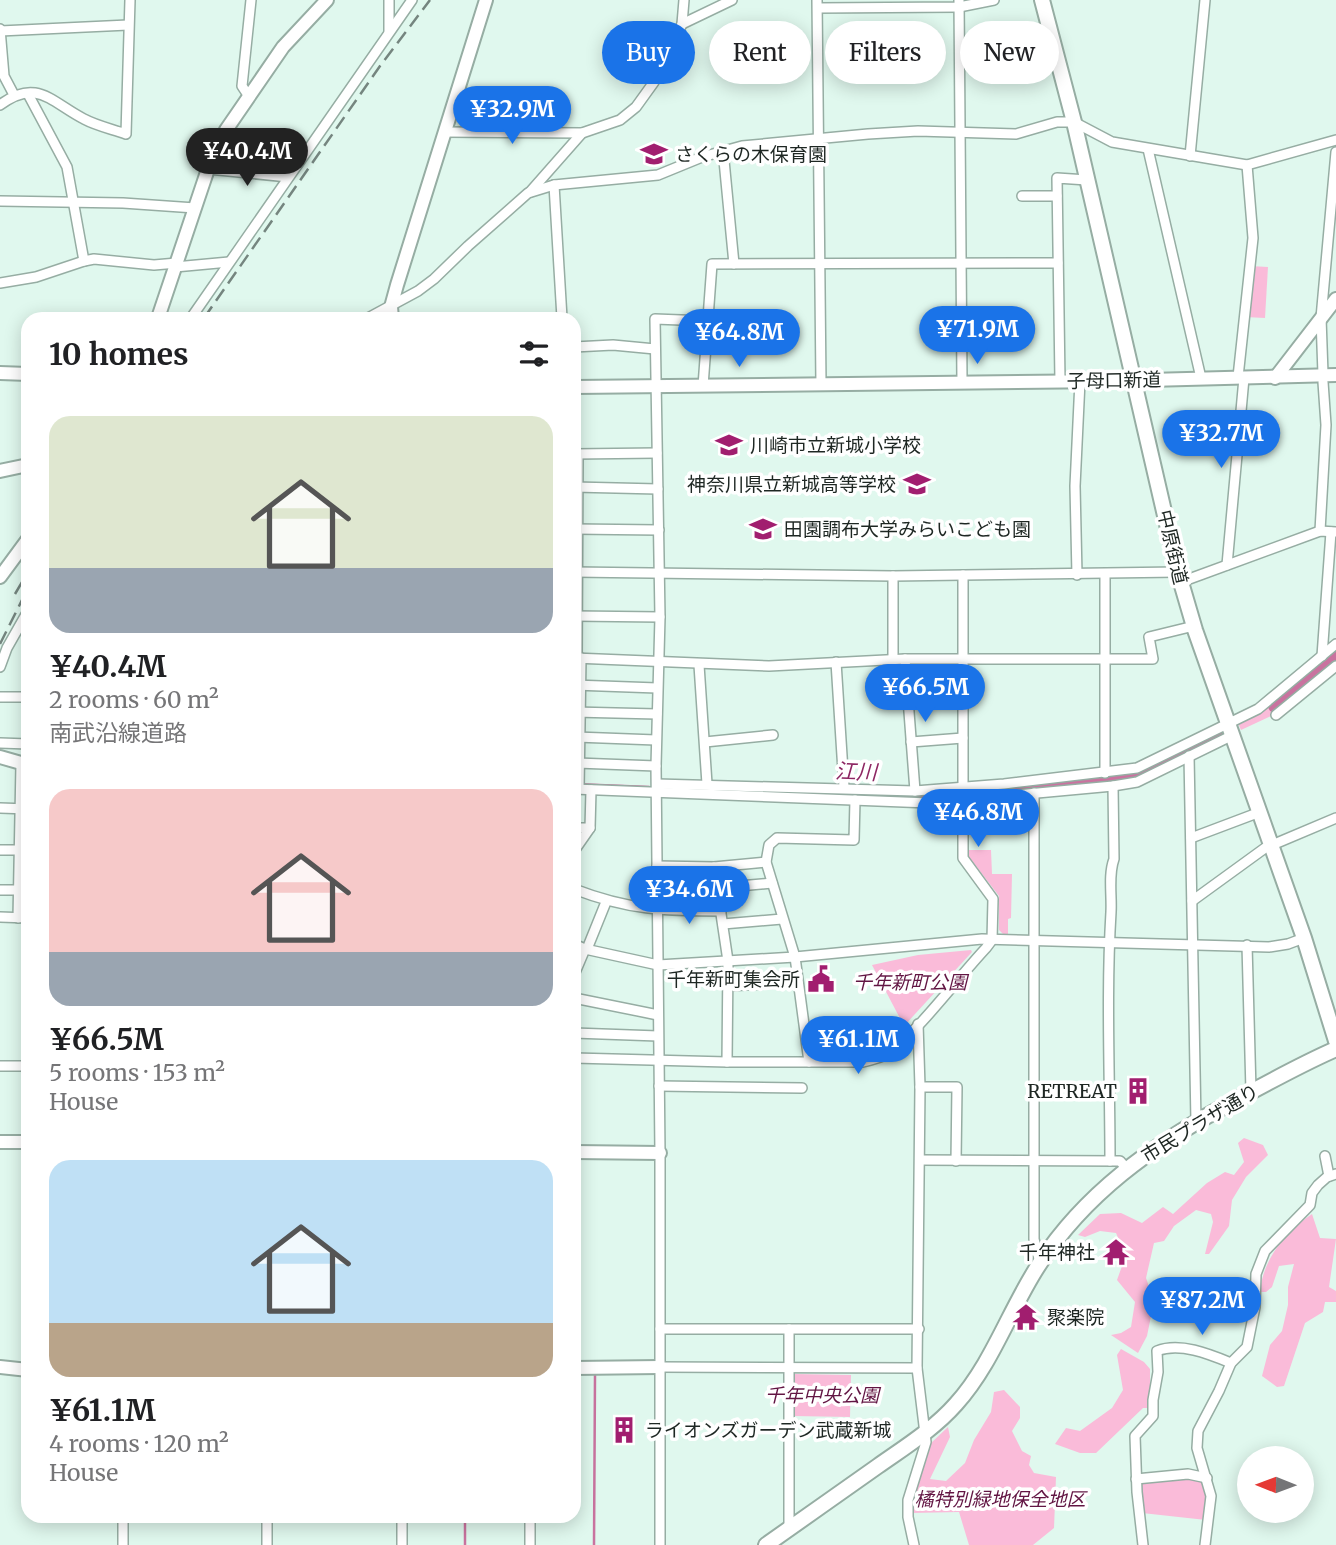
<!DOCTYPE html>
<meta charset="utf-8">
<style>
body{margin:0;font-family:Merriweather,"Noto Sans JP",serif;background:#f6f6f6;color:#202124;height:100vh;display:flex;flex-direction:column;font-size:26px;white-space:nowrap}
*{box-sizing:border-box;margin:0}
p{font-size:23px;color:#757577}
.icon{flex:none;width:38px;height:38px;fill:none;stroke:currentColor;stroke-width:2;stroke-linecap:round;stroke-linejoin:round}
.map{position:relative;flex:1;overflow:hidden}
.drawer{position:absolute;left:21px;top:312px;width:560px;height:1211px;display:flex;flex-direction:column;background:#fff;border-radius:21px;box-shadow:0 4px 18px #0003}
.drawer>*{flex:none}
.hud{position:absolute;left:602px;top:21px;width:628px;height:63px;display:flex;gap:14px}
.needle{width:46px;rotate:271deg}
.buttons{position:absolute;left:1237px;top:1446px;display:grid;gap:14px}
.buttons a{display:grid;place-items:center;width:77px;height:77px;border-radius:50%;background:#fff;box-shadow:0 4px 18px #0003;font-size:35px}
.price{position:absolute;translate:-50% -60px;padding:0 16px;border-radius:24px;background:#1a73e8;color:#fff;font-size:23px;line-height:46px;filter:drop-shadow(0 2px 4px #0008)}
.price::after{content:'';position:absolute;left:50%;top:42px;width:21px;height:16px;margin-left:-10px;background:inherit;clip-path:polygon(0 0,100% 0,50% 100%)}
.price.on{background:#222;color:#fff}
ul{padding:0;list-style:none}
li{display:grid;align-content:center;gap:14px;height:371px;padding:0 28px}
li span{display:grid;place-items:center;height:217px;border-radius:21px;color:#555}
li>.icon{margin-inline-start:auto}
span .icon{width:126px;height:126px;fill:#fffc;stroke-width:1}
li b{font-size:30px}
h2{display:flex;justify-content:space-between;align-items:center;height:84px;padding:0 28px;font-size:30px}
.tag{padding:0 24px;border-radius:32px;background:#fff;box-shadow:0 4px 18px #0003;font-size:24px;line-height:63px}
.tag.on{background:#1a73e8;color:#fff}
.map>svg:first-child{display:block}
.green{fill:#fabbd9}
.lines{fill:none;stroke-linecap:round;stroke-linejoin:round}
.stream{stroke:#c9739f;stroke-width:2.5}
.river{stroke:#c9739f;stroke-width:14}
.street-casing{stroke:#96ada3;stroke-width:12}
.secondary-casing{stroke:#96ada3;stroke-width:16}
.primary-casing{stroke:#96ada3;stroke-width:18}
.street{stroke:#fff;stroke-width:9}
.secondary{stroke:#fff;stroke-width:12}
.primary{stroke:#fff;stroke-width:14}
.rail{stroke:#75857f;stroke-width:2.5;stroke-dasharray:14 7;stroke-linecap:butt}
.labels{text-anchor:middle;stroke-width:7;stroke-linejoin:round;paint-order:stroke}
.poi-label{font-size:19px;fill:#1e2723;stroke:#fff;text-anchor:start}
.street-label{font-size:19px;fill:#1e2723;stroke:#fff}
.park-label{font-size:19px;font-style:italic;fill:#621543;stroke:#fff}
.water-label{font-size:21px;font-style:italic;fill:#8d2763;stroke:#fff}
</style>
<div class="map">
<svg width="1336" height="1545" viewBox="0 0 1336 1545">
<rect width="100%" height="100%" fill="#e0f8ee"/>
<g class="green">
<polygon points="1250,266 1268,267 1265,318 1245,317"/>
<polygon points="1336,649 1336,662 1271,716 1241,730 1238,723"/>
<polygon points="969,850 991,850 992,874 1012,874 1011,918 1008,919 1008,934 1003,934 999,930 999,896 969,857"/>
<polygon points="971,950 972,952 904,1026 872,965 918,955"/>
<polygon points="1244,1138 1263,1145 1268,1155 1246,1177 1232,1200 1229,1226 1209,1254 1205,1254 1213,1222 1211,1214 1196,1210 1174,1226 1164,1241 1154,1243 1146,1278 1154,1301 1147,1336 1138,1353 1111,1335 1121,1333 1131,1327 1135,1302 1117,1280 1126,1255 1116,1233 1100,1231 1085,1237 1078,1235 1100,1214 1121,1213 1142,1223 1163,1207 1173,1214 1207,1183 1225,1172 1234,1175 1244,1162 1238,1143"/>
<path d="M1312,1214L1320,1238L1336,1239L1329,1287L1336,1291V1302H1325L1323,1312L1305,1323L1284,1386L1277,1387L1262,1376L1270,1345L1282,1331L1288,1305V1287L1294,1264L1279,1266L1272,1287L1266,1292H1260C1263,1259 1285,1232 1312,1214Z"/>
<polygon points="1121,1349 1144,1362 1150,1369 1150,1408 1143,1408 1096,1453 1080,1453 1055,1444 1066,1428 1080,1431 1112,1408 1123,1390 1117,1355"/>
<polygon points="794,1374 851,1375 850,1417 793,1416"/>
<polygon points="1004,1390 1020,1407 1020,1418 1012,1431 1022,1451 1031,1456 1029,1465 1034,1473 1056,1477 1054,1528 1033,1545 969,1545 959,1512 911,1513 912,1497 930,1444 948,1427 950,1437 930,1479 946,1481 965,1463 974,1440 991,1412 994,1392"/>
<polygon points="1188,1477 1205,1480 1208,1496 1206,1520 1142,1513 1140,1483 1143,1480"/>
</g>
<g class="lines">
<g class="stream">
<polyline points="574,784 649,787"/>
<polyline points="465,1545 465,1516"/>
<polyline points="594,1545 595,1375"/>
</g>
<g class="river">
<polyline points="1275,706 1336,653"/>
<path d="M816,793L917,795L965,794L1122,777C1157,770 1190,750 1221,731"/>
</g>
<defs>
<g id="street">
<polyline points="389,0 389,31"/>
<polyline points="817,0 821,384"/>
<polyline points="959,0 962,382"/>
<polyline points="818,8 959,7 994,0"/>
<polyline points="682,24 732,0"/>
<polyline points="0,29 4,76 14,95"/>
<polyline points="0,31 128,25"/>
<polyline points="28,94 67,167 84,261"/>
<polyline points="248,95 242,86 251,0"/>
<path d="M0,105C37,77 52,103 84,119C97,126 112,129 126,134L130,0"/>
<polyline points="445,132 582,133 620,120 636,107 654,82 682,24 684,0"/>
<polyline points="1148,149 1201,378"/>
<polyline points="723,150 734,264"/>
<polyline points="1190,156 1205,0"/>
<polyline points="208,169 288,177"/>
<polyline points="554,185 562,318"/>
<polyline points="530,192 582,133"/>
<polyline points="1022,196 1057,196"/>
<polyline points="0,201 123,203 195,208"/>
<polyline points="175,267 229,262"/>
<polyline points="0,283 36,277 84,261 94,259 154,265 177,263"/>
<polyline points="191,318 412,0"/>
<polyline points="368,318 418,291 434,279 468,246 528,193 554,185 658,175 702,157 742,146 868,134 918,131 1016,134 1057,122 1074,122 1112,142 1247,165 1336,140"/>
<polyline points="574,347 613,345 655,349"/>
<polyline points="1323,374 1321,318 1336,152"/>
<polyline points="1238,377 1253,238 1247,165"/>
<polyline points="1060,381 1057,178 1087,180"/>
<polyline points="703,386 712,264 1058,263"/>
<polyline points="575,454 657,453"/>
<polyline points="574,487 658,489"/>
<polyline points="574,529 659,530"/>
<polyline points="1320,531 1326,425 1323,382"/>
<polyline points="1227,565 1244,378"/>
<polyline points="574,572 893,576 1178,572"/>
<polyline points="1105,574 1105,773"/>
<polyline points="1077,575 1075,486 1080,381"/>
<polyline points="1181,582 1320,531 1336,532"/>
<polyline points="574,616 660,617"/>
<polyline points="1322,656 1331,532"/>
<polyline points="574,658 769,666 905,659 1153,659 1149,637 1194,626"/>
<polyline points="577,658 578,454"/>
<polyline points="905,659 915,791"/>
<polyline points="893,660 893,576"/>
<polyline points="836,662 844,787"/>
<polyline points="699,665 707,784"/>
<polyline points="0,667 7,648 28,611"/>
<polyline points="574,685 657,688"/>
<polyline points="0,697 28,697"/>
<polyline points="574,712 657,714"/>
<polyline points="1276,715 1336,666"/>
<polyline points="576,737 656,740"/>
<polyline points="705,742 773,735"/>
<polyline points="911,742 963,738"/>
<polyline points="0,743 28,744"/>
<polyline points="1189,756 1196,1122"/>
<polyline points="577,763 656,766"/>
<polyline points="657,784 915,791 1004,784 1137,768 1258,709 1336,644"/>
<polyline points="574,789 929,803 1113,786 1137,782 1233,735"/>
<polyline points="579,789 581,658"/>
<polyline points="1034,793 1034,1239 1040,1263"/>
<polyline points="0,808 28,809"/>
<polyline points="574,828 590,828"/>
<polyline points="1191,838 1260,812"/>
<polyline points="0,850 19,850"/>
<polyline points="574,851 590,828 591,790"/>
<polyline points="657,866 714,867 766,862"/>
<polyline points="714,867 728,961 727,1062"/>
<polyline points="717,888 772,883"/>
<path d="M574,889C628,910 664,911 721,911"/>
<polyline points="0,890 18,890"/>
<polyline points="1192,901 1265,848 1336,818"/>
<polyline points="0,917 28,918"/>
<polyline points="18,918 21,764"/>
<polyline points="723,924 782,919"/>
<polyline points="574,944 585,949 658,965 795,957 982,939 1269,947 1288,944 1304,938"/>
<polyline points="1247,945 1251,1091"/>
<polyline points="587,949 606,902"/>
<polyline points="574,975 585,949"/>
<polyline points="727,986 798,982"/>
<polyline points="574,998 658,1015"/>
<polyline points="574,1033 658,1036"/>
<path d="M574,1058L727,1062H863C872,1060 881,1058 889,1053C922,1027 957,979 986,948L992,940L993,899L963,858V575"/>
<polyline points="809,1062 795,957 766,862 769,845 777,838 854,840 855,800"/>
<polyline points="0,1066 28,1066"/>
<polyline points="659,1086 802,1088"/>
<polyline points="920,1087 957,1087 956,1161"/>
<polyline points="1325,1156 1329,1176"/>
<polyline points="920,1160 1120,1161 1127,1169"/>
<path d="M1110,1161C1110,1078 1106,995 1111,912C1112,895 1108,875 1114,859L1113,786"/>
<polyline points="660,1329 919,1329"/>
<polyline points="660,1367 917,1368"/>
<polyline points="1136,1479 1188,1474 1207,1478"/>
<polyline points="123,1516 123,1545"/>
<polyline points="267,1516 267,1545"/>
<polyline points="402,1516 402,1545"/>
<polyline points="530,1516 530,1545"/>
<polyline points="789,1529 789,1329"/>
<polyline points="660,1545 660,1153 656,766 660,617 655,319 707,321"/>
<polyline points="914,1545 908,1517 908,1500 926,1442 917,1368 920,1087 918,1024"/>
<path d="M1143,1545L1137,1492L1135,1436L1153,1416V1400L1158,1372L1157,1351C1180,1342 1209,1354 1231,1363"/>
<polyline points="1205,1545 1211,1496 1197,1448 1198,1431 1219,1391 1231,1363 1247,1347 1255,1307 1256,1274 1265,1251 1310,1205 1312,1193 1318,1185 1327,1177 1336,1174"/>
</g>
<g id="secondary">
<polyline points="158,318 209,166 226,130 283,47 327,0"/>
<polyline points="392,318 391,307 397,285 486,0"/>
<polyline points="0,373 28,374"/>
<polyline points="1275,378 1336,299"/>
<polyline points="574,387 1111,381 1336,375"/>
<polyline points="0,471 28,465"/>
<polyline points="0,577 28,539"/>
<polyline points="0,757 28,765"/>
<polyline points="0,1142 28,1142"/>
<polyline points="574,1152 660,1153"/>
<polyline points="0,1367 28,1370"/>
<polyline points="574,1368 660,1367"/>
</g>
<g id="primary">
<polyline points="1042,0 1074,122 1178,572 1195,630 1304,938 1336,1041"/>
<path d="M766,1545C803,1519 841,1492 878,1466C905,1447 934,1429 956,1404C993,1363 1010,1308 1040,1263C1085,1194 1152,1146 1223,1107C1260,1087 1297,1066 1336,1049"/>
</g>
</defs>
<use href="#street" class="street-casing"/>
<use href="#secondary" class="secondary-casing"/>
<use href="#primary" class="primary-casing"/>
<use href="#street" class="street"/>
<use href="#secondary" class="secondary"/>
<use href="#primary" class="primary"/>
<g class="rail">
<polyline points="204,318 380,66 430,0"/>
<polyline points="15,594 28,572"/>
<polyline points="0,644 28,588"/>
</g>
</g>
<defs>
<symbol id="school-bare" viewBox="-9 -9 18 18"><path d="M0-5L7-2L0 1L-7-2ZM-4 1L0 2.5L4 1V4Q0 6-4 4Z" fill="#a11e6f" stroke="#fff" stroke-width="2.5" paint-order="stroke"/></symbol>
<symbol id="civic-bare" viewBox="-9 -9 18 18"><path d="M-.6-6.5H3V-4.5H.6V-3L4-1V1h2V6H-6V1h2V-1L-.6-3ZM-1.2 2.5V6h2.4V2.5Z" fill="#a11e6f" stroke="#fff" stroke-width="2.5" paint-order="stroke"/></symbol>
<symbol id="building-bare" viewBox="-9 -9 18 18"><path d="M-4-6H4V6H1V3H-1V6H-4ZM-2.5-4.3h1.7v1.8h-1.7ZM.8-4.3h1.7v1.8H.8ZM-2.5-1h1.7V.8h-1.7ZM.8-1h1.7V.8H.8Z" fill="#a11e6f" stroke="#fff" stroke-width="2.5" paint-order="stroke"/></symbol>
<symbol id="temple-bare" viewBox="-9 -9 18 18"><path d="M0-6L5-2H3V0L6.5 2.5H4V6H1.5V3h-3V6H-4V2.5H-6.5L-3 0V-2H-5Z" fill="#a11e6f" stroke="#fff" stroke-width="2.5" paint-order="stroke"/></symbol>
</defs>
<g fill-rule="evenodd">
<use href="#school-bare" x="635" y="135" width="38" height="38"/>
<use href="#school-bare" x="710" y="426" width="38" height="38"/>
<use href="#school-bare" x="898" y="465" width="38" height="38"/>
<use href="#school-bare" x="744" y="510" width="38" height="38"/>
<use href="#civic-bare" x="802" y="960" width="38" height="38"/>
<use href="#building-bare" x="1119" y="1072" width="38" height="38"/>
<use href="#temple-bare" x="1097" y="1233" width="38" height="38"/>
<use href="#temple-bare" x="1007" y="1298" width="38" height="38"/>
<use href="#building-bare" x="605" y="1411" width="38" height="38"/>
</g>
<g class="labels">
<g class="poi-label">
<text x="675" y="161">さくらの木保育園</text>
<text x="750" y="452">川崎市立新城小学校</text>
<text x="896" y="491" text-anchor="end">神奈川県立新城高等学校</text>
<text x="784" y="536">田園調布大学みらいこども園</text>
<text x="800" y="986" text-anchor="end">千年新町集会所</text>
<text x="1117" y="1098" text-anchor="end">RETREAT</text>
<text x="1095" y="1259" text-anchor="end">千年神社</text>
<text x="1047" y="1324">聚楽院</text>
<text x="645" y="1437">ライオンズガーデン武蔵新城</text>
</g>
<g class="street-label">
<text transform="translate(1114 380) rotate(-1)" y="7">子母口新道</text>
<text transform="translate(1173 547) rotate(77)" y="7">中原街道</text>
<text transform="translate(1200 1123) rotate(-31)" y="7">市民プラザ通り</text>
</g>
<g class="park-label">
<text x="910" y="989">千年新町公園</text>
<text x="822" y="1402">千年中央公園</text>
<text x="1000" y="1506">橘特別緑地保全地区</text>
</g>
<g class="water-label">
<text transform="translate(856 772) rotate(2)" y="7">江川</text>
</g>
</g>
</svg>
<div class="buttons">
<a><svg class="needle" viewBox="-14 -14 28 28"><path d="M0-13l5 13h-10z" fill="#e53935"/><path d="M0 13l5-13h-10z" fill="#757577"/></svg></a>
</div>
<b class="price" style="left:512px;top:146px">¥32.9M</b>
<b class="price on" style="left:247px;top:188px">¥40.4M</b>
<b class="price" style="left:977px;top:366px">¥71.9M</b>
<b class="price" style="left:739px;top:369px">¥64.8M</b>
<b class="price" style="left:1221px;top:470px">¥32.7M</b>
<b class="price" style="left:925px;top:724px">¥66.5M</b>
<b class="price" style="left:978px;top:849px">¥46.8M</b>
<b class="price" style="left:689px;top:926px">¥34.6M</b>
<b class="price" style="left:858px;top:1076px">¥61.1M</b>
<b class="price" style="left:1202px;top:1337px">¥87.2M</b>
<div class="hud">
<a class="tag on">Buy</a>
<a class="tag">Rent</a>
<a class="tag">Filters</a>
<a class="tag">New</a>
</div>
<section class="drawer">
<h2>10 homes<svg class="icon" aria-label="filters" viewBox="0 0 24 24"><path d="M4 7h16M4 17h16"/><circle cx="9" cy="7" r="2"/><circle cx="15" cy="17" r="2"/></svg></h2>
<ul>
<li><span style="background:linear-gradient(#dfe7d0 70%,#9aa5b1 0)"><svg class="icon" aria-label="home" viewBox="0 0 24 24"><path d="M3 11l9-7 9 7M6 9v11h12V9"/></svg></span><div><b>¥40.4M</b><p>2 rooms · 60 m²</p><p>南武沿線道路</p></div></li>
<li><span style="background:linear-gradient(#f6c9c9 75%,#9aa5b1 0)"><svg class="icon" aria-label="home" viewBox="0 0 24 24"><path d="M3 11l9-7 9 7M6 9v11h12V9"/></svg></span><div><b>¥66.5M</b><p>5 rooms · 153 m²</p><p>House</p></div></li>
<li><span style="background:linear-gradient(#bfe0f5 75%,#b9a48a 0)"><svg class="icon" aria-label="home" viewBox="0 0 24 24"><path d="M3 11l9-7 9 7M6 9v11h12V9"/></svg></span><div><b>¥61.1M</b><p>4 rooms · 120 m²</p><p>House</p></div></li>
</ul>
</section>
</div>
